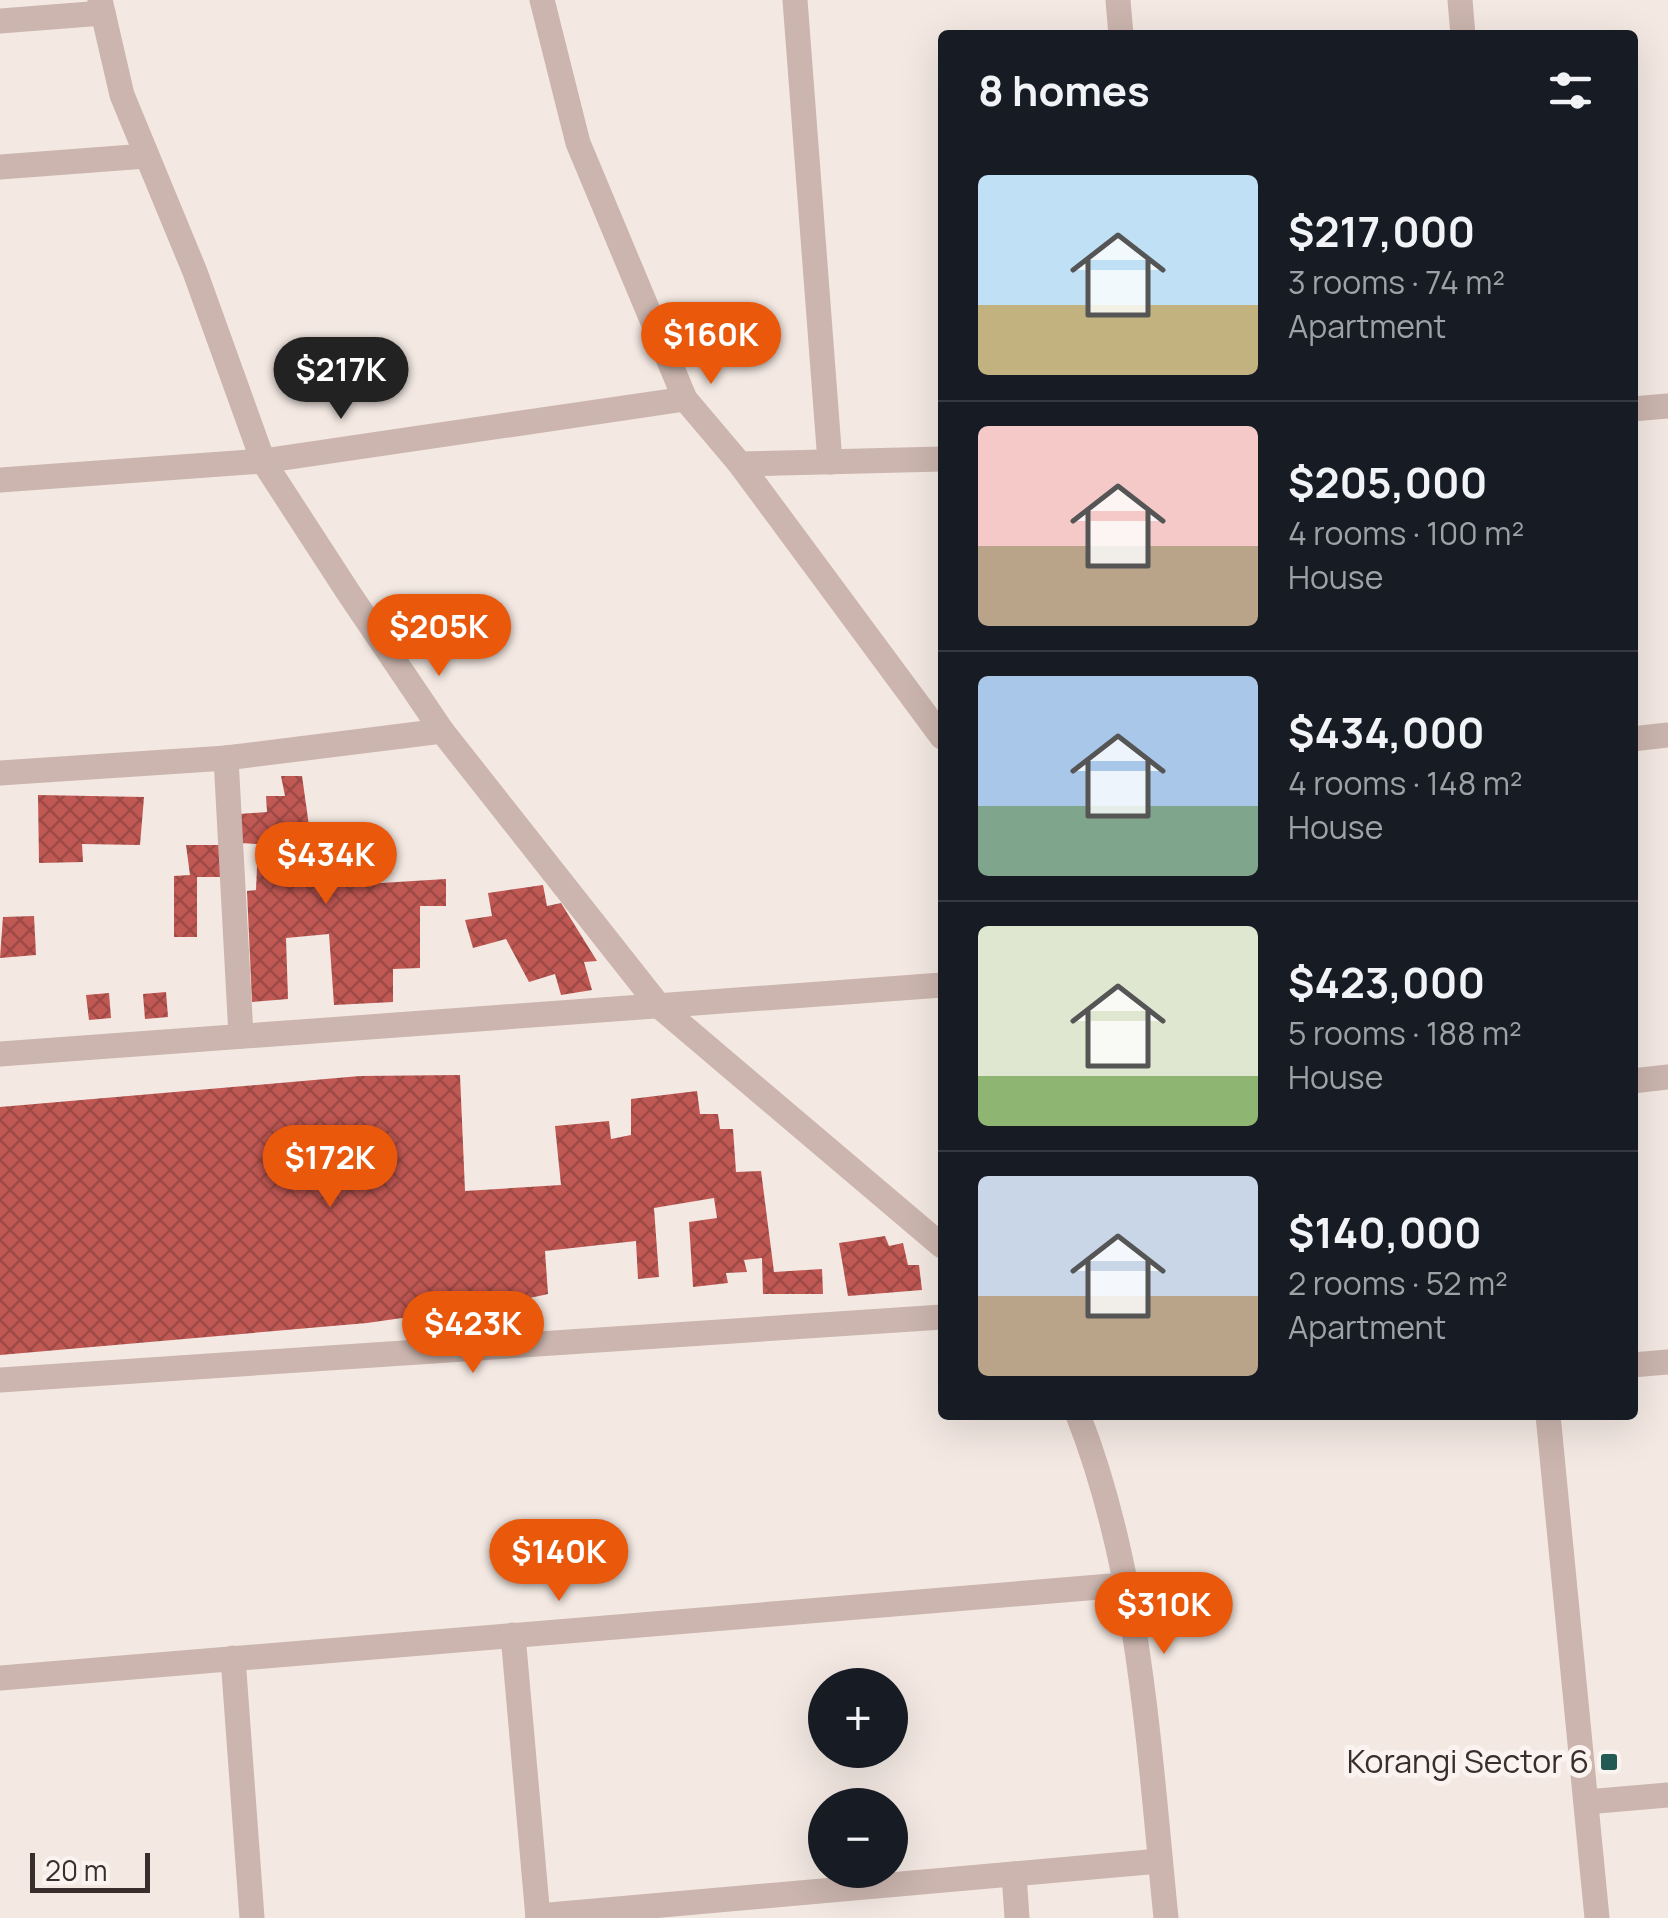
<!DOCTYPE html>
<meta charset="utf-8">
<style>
body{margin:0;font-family:Manrope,sans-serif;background:#20242c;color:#f1f3f6;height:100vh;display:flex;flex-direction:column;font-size:38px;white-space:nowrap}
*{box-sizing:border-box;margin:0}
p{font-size:32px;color:#9ea1a6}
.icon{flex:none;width:55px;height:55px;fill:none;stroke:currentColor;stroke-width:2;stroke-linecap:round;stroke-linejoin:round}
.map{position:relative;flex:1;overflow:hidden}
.panel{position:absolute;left:938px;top:30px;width:700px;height:1390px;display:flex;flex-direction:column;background:#171b24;border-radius:10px;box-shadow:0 10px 40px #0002}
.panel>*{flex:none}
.fabs{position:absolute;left:808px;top:1668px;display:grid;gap:20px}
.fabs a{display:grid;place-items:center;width:100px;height:100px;border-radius:50%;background:#171b24;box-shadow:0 10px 40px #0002;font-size:50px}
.scale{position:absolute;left:30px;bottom:25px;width:120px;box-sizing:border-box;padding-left:10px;border:5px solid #3a2e2c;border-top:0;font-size:28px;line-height:35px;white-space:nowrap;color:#3a2e2c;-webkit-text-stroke:8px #faf3ef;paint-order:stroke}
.price{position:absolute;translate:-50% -85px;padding:0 22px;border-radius:35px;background:#ea580c;color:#fff;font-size:32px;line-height:65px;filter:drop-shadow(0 2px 5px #0008)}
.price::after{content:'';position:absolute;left:50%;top:60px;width:30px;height:22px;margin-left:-15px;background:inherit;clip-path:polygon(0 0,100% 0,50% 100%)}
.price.on{background:#222;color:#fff}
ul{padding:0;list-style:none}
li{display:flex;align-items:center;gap:30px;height:250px;padding:0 40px}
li+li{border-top:2px solid #363941}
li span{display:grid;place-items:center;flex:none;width:280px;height:200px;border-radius:10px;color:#555}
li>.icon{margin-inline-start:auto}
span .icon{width:120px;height:120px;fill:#fffc;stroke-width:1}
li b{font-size:42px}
h2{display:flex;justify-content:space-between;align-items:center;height:120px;padding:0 40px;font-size:42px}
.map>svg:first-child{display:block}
.building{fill:url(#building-cross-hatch)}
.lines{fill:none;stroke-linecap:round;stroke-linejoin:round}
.minor{stroke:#cbb5ae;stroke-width:25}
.poi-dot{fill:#235a53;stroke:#faf3ef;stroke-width:4}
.labels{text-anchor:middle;stroke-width:10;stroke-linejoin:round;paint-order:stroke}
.poi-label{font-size:32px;fill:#3a2e2c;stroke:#faf3ef;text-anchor:end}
</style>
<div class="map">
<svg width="1668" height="1918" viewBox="0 0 1668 1918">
<defs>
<pattern id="building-cross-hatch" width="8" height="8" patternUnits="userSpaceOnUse" patternTransform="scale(2.5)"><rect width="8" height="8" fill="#c05853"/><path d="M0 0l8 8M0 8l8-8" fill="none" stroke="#9d4945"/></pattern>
</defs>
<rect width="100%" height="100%" fill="#f3e8e2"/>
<g class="building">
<polygon points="281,776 302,776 311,840 344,839 348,885 446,879 446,906 420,906 420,968 393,969 393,1002 334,1005 329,934 286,938 288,999 252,1002 247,891 256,890 258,844 241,843 239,814 267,812 266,796 285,796"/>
<polygon points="38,795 144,797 140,845 82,844 83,862 39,863"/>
<polygon points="186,845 225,845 225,877 197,877 197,937 174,937 174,876 190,875"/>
<polygon points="543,885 547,906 561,903 597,961 584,962 592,990 561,995 555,974 529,982 506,939 473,948 465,920 492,916 488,893"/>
<polygon points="34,916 36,955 0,958 3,917"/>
<polygon points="166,992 168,1017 145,1019 143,994"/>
<polygon points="109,993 111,1018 89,1020 86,995"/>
<polygon points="460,1075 465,1191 561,1185 555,1126 609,1121 611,1139 631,1135 631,1099 697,1091 700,1114 718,1114 720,1129 733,1129 736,1172 761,1171 774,1272 822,1269 823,1294 763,1294 762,1258 744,1260 747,1272 726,1273 728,1283 693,1287 689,1222 717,1218 714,1198 654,1208 659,1277 638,1279 636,1241 545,1251 548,1294 507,1303 367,1323 0,1355 0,1107 360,1076"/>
<polygon points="885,1236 889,1246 903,1243 908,1265 919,1265 922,1290 848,1296 839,1243"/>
</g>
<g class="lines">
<g class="minor">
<polyline points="100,0 122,95 195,272 263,461 348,592 442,731 659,1006 942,1246"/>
<polyline points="542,0 578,143 685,399 740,464 942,737"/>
<polyline points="795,0 830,462"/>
<polyline points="1118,0 1121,35"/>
<polyline points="1460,0 1463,35"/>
<polyline points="0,21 103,13"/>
<polyline points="0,167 146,156"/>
<polyline points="1632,409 1668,406"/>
<polyline points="740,464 942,459"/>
<polyline points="0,480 263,461 685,399"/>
<polyline points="1632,739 1668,735"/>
<polyline points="226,758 241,1036"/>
<polyline points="0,773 226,758 442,731"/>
<polyline points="0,1054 942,985"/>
<polyline points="1632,1081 1668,1077"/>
<polyline points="1632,1365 1668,1362"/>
<polyline points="0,1380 942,1317"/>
<path d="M1078,1415C1140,1573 1149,1750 1166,1918"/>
<polyline points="1548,1415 1597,1918"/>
<polyline points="513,1635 538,1918"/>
<polyline points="233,1658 252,1918"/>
<polyline points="0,1678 1123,1585"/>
<polyline points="1586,1802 1668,1795"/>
<polyline points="1014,1874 1017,1918"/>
<polyline points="538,1916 1160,1861"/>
</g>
</g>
<rect class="poi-dot" x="1599" y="1752" width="20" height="20" rx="5"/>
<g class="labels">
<g class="poi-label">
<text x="1589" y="1773">Korangi Sector 6</text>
</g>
</g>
</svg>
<div class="fabs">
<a>+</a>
<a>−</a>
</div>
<div class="scale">20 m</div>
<b class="price" style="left:711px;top:387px">$160K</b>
<b class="price on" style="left:341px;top:422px">$217K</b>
<b class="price" style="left:439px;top:679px">$205K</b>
<b class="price" style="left:326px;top:907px">$434K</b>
<b class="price" style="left:330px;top:1210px">$172K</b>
<b class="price" style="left:473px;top:1376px">$423K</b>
<b class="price" style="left:559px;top:1604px">$140K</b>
<b class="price" style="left:1164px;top:1657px">$310K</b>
<section class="panel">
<h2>8 homes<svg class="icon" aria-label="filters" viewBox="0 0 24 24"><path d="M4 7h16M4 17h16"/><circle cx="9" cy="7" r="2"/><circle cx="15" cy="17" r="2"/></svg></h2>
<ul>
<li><span style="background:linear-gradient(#bfe0f5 65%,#c2b280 0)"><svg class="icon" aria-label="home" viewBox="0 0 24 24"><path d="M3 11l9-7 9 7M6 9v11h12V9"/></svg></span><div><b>$217,000</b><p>3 rooms · 74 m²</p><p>Apartment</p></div></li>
<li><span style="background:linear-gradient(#f6c9c9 60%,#b9a48a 0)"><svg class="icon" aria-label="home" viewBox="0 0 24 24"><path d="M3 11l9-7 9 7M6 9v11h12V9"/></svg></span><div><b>$205,000</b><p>4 rooms · 100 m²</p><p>House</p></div></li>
<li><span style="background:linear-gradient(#a9c7e8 65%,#7fa58c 0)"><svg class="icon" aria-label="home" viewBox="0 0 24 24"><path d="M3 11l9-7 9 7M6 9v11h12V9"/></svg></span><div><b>$434,000</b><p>4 rooms · 148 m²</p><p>House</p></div></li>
<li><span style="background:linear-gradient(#dfe7d0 75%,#8fb573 0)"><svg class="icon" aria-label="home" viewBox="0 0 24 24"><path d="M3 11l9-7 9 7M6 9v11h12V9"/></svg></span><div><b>$423,000</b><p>5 rooms · 188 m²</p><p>House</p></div></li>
<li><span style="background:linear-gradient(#c9d6e8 60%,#b9a48a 0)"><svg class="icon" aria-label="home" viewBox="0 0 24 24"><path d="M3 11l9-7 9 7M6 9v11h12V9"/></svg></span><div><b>$140,000</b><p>2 rooms · 52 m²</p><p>Apartment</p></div></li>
</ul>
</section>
</div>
